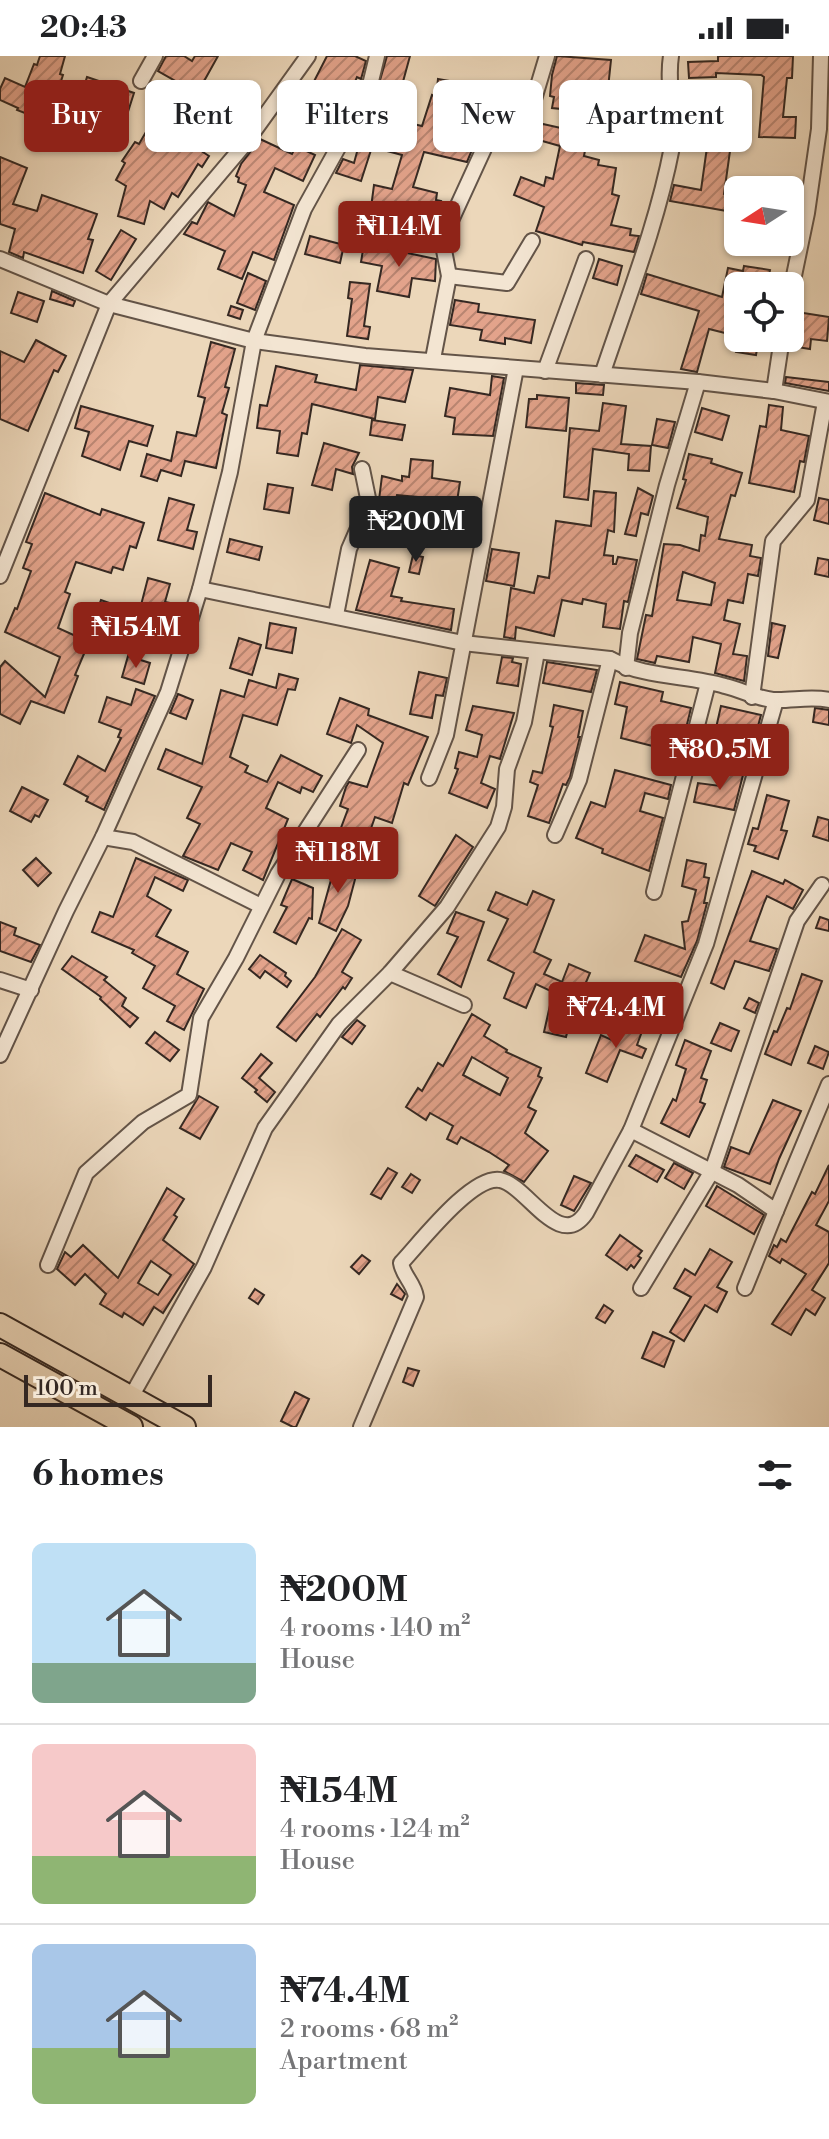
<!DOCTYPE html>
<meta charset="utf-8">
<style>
body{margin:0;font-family:"Libre Bodoni",serif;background:#f2f2f2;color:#202124;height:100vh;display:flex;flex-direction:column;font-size:30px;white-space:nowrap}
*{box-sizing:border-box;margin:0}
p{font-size:26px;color:#757577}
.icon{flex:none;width:44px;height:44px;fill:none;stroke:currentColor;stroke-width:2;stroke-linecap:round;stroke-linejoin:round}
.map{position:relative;height:1371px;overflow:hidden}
.drawer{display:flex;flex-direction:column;background:#fff;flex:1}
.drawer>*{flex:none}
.banner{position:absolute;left:24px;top:24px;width:782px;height:72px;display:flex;gap:16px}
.needle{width:52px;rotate:258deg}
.buttons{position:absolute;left:724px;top:120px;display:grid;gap:16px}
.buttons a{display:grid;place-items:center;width:80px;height:80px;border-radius:12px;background:#fff;box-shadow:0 2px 6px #0004;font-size:40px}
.scale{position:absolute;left:24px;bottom:20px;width:188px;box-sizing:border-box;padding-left:8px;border:4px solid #352822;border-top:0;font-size:22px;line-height:28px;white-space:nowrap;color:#352822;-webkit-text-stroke:6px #f3e5d2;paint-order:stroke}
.price{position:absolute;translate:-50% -68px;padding:0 18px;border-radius:8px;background:#8f2418;color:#fff;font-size:26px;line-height:52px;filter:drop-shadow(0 2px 4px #0008)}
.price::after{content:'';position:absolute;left:50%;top:48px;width:24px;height:18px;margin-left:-12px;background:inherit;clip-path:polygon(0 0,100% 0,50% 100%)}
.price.on{background:#222;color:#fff}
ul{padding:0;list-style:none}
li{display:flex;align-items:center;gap:24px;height:200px;padding:0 32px}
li+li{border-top:2px solid #e0e0e0}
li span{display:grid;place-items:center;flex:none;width:224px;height:160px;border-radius:12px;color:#555}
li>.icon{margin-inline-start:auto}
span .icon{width:96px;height:96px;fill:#fffc;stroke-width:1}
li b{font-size:34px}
h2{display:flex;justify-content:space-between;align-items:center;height:96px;padding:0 32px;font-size:34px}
.tag{padding:0 28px;border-radius:12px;background:#fff;box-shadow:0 2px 6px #0004;font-size:28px;line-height:72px}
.tag.on{background:#8f2418;color:#fff}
.status{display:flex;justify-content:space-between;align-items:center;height:56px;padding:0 40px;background:#fff;direction:ltr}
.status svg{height:22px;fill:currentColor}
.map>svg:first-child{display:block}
.building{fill:url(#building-hatch);stroke:#352822;stroke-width:2;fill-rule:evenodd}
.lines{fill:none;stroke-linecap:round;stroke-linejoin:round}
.minor-casing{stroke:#635448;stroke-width:18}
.trunk-casing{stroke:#352822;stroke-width:26}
.minor{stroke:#f3e5d2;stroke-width:14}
.trunk{stroke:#ecd7ba;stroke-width:22}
</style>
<div class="status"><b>20:43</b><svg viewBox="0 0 49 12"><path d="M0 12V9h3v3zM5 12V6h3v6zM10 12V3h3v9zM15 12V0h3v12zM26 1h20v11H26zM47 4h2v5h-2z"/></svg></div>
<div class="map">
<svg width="829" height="1371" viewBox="0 0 829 1371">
<defs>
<pattern id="building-hatch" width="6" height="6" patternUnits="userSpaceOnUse" patternTransform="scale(2)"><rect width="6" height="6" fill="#e3a38b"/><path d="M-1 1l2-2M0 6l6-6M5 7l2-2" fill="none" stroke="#b98571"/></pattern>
</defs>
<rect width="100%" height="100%" fill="#ecd7ba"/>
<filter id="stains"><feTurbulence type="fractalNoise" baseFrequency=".0025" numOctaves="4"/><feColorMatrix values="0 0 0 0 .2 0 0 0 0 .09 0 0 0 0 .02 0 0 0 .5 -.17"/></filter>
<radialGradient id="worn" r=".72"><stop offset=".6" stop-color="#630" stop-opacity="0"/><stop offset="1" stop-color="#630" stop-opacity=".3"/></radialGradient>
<g class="building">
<polygon points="40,0 65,0 60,18 63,19 48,66 17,54 18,52 0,44 0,33 5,22 25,31 34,8 37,9"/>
<polygon points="166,0 184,0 192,5 195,0 218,0 203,27 243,52 233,67 197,43 184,62 170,53 183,35 175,30 177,26 158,15"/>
<polygon points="327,0 355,0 366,5 361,23 357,21 347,43 340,40 326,71 284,50 294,37 300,40 302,36 307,39"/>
<polygon points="387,0 410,0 398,44 376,38"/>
<polygon points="557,0 611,4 607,42 614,43 611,58 552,52 554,41 550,40 552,19"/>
<polygon points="718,0 793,0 792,22 787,22 783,61 796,61 795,82 759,81 764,21 761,19 716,17 716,21 689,22 688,6 718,5"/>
<polygon points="87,21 134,37 118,87 71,72"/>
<polygon points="438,23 450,25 448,45 483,54 474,89 467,106 424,96 413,131 437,137 436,144 441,145 438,155 434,153 432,163 383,151 380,162 370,159 374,129 392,133 402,99 372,91 361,125 336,117 343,103 354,107 360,85 354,83 363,67 410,80 413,68 422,70 432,39 436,41"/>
<polygon points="659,28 662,56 635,58 632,31"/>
<polygon points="701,55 724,56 723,94 730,95 724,138 738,140 738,157 670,145 674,129 701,134 708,84 700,84"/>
<polygon points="642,63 643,86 618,87 617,64"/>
<polygon points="153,64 209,100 202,111 198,108 178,141 172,137 164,153 150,145 144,168 118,160 126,130 116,124 125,107 122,105 135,86 139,88"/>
<polygon points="525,64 588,78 584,100 599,104 598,109 616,112 612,138 619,140 611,169 631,173 630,179 639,180 634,196 583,186 582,189 536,175 544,151 514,139 521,121 544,130 546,121 553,123 560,90 521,79"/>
<polygon points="260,83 292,98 296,90 315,99 303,125 275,112 264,136 294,149 274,204 253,196 242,223 218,213 225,195 184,178 192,166 197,168 208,146 234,160 246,129 238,126 239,122 236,120 241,108"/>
<polygon points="0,101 27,112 13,148 37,155 42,139 97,158 88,183 93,184 83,217 24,196 23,202 9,196 15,173 0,168"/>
<polygon points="790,145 798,147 788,198 756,189 756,186 790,186"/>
<polygon points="121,174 136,183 111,224 96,215"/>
<polygon points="310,180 344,189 340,207 305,198"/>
<polygon points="364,188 436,203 435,225 412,222 409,241 377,235 382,210 361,206"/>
<polygon points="599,203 622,210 617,229 593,222"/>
<polygon points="744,210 770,214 767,230 738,230 732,257 738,258 733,279 709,273 697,316 681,313 699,255 641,238 647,218 722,241 728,212 743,215"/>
<polygon points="248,217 266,225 255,254 237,247"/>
<polygon points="350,226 370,228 364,270 370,271 368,283 347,280 352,243 348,242"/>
<polygon points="52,235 75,245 73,250 50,243"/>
<polygon points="18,236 44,245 37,266 11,257"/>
<polygon points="455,244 479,248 478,256 535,264 531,287 505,282 505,288 480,284 482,274 450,269"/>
<polygon points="231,250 243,254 240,263 228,259"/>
<polygon points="797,256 829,261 827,285 811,283 810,293 797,291 798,281 794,280"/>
<polygon points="738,282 759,282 756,299 736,296"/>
<polygon points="36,284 66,300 58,316 54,314 28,375 0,363 0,295 24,306"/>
<polygon points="211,286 235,293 225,331 229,332 222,357 227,359 216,412 185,405 181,420 161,414 157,425 141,420 147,398 171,405 177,376 196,380 205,342 198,340"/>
<polygon points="360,309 413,314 405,346 378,341 375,363 312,348 307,378 302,377 298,400 277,397 280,375 257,372 260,349 267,350 276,310 317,319 315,326 356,334"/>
<polygon points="492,320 504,322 493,380 453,378 455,362 445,360 450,332 490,339"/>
<polygon points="786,321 829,326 829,335 785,327"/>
<polygon points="576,327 604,329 603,339 576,337"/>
<polygon points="537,339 569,342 566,375 526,371 529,343 537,343"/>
<polygon points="603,347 626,350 621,388 651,390 649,415 628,414 629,398 593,393 588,444 564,441 570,372 599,375"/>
<polygon points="769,349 783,351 781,374 809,380 804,406 800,405 794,436 749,427 760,370 766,371"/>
<polygon points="81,350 153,370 147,390 129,385 120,414 82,400 89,376 75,372"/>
<polygon points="702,352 729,360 722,384 695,376"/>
<polygon points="657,363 675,366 668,392 652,389"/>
<polygon points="372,364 405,369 402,384 370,379"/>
<polygon points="324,387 359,397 352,411 353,418 336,413 332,434 312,429"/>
<path d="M689,398L712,403L711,407L742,417L735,440L731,439L719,483L752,489L750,500L761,502L758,520L748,518L743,547L728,544L724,564L740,568L733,598L747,600L744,625L715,617L721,588L693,581L689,606L657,600L655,607L637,603L646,559L652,560L664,488L680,489L699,495L701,479L705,480L708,461L677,452L686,424L683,423ZM683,516L715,527L711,549L677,544Z"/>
<polygon points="411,403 433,405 432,422 460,426 456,452 453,452 450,477 425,474 428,442 397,439 393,456 378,452 382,420 402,425 402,420 409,421"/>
<polygon points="268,428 293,432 289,457 264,453"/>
<polygon points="638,432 653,440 648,459 641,457 636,480 625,478"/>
<polygon points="594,435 616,437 614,476 608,474 604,499 613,500 613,508 616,508 618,501 637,504 628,546 624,545 620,573 603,571 606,548 583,543 582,548 562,544 554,580 516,571 515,583 504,581 511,532 534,537 538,520 549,522 556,465 591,470"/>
<polygon points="45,437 100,459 102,453 144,467 136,492 130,490 123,514 113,511 111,517 76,506 65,536 70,538 58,572 89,586 75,619 78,620 64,657 31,645 20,668 0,658 0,611 5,605 45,641 60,601 5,576 15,552 17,553 31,515 23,512 32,488 26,486"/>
<polygon points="169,442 194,449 187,474 197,476 193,493 158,484"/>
<polygon points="819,442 829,444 829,468 814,464"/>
<polygon points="230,483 262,491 259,504 227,496"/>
<polygon points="492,493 519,497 514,530 486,525"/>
<polygon points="413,499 423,501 419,518 409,516"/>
<polygon points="818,502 829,504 829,521 815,518"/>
<polygon points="370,504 399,512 391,540 402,542 401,545 454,553 451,574 356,554"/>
<polygon points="148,522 170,528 165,546 170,547 161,576 119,563 114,577 92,569 101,544 129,554 130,550 140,553"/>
<polygon points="270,567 296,572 292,597 266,592"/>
<polygon points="772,567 785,570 778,602 768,600"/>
<polygon points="239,582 261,589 252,619 230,612"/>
<polygon points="128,600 150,607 144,628 122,621"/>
<polygon points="502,601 513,602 512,606 521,608 518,630 497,627"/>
<polygon points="547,606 597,614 591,636 543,627"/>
<polygon points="419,616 447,622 443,640 436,639 432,662 410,658"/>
<polygon points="279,618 298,623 295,634 288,633 277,669 243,659 230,701 248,710 245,716 267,726 281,699 322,720 313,736 302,731 300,737 278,726 266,752 288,763 263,824 243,814 252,796 231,787 218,814 183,800 200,768 187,762 202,731 158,713 166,693 202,708 221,634 244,641 249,624 276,632"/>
<polygon points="620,626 663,636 661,645 691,652 680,697 621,682 627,651 615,648"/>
<polygon points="136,633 155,640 104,754 86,745 88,741 64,728 78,700 105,715 121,682 118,681 121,674 99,666 107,641 131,649"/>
<polygon points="178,638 193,644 186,663 170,657"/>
<polygon points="340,642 369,653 368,659 428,681 408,729 404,727 392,767 375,761 368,781 355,776 347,800 313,782 319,773 332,779 333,775 339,777 348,753 340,750 346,731 349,726 367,731 383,687 357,669 351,687 327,678"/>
<polygon points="554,649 583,655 578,681 580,681 570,721 566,729 563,728 549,767 528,760 538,729 530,726 533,715 542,717 553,671 550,670"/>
<polygon points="473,650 514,657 500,703 490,700 481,727 495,733 487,752 449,737 458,713 455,712 459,696 477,701 482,679 466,674"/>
<polygon points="721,650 761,659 755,681 716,672"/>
<polygon points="815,652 829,654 829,669 813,666"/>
<polygon points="615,714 671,729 668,743 645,737 640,755 663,762 649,815 602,797 603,793 576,782 591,746 605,751"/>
<polygon points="723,716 743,719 734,754 694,746 698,727 720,730"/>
<polygon points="22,731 48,744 39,761 35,759 31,766 10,755"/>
<polygon points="767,739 789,745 781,774 787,775 778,803 754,795 756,790 748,788 753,772 758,773"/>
<polygon points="818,761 829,764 829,785 813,780"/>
<polygon points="456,779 473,791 435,850 419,840"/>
<polygon points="304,797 314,797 314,815 301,814"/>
<polygon points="36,802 51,817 38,830 23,814"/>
<polygon points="136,802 188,824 183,835 155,821 147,840 171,854 156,880 188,896 177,918 204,933 184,974 167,965 175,950 143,932 155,910 132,897 134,894 92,876 100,856 113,861"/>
<polygon points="687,804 706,808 704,821 709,822 704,847 707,847 697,885 681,921 635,905 645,879 685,893 682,866 688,865 696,834 682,830"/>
<polygon points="336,806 358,812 348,850 336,875 319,867"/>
<polygon points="752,815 783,828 785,824 803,834 793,853 767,840 764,847 750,885 777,893 769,915 735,905 724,933 711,927"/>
<polygon points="292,823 313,832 312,863 309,862 296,888 274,876 287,851 281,849"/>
<polygon points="533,835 554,844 534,896 551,904 544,918 562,926 569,908 590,917 584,931 576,928 568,948 574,949 566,981 544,976 553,936 536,928 526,952 504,942 514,917 488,904 508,863 488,854 496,836 527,849"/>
<polygon points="456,856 484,866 461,931 438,918 458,881 447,877"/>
<polygon points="820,861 829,864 829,875 816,872"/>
<polygon points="0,866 16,872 14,879 40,889 31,906 0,895"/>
<polygon points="342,873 361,884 342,916 352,922 345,933 343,931 320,961 317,958 296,985 277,971 315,921"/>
<polygon points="260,899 286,917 285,920 291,925 287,931 265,915 260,922 249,913"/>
<polygon points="72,900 107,921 104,924 126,942 122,950 138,962 130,971 100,943 101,941 62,913"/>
<polygon points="802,918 822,925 791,1009 765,998 774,975 777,976 787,952 790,953"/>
<polygon points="596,929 635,940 632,951 593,935"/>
<polygon points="749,942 759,947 755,957 744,952"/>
<path d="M472,958L490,969L484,980L507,994L506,996L541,1012L538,1020L542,1022L528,1051L536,1055L525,1077L548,1095L524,1126L504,1115L509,1109L489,1096L461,1081L457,1088L447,1083L453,1070L430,1057L426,1064L406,1051L418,1032L422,1035L438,1007L443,1010ZM472,1001L508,1022L500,1039L463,1019Z"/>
<polygon points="625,962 644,970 637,989 646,993 642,1002 620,994 607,1026 586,1017 601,979 616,986"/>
<polygon points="357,964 365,970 352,988 342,981"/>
<polygon points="720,967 739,975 731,995 711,987"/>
<polygon points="155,976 179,994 170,1005 146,987"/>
<polygon points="685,984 711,995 701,1022 707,1024 700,1046 705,1048 689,1081 661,1067 673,1043 676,1045 686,1013 676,1009"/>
<polygon points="815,990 829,996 823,1013 808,1007"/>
<polygon points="261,998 272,1007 259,1022 275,1036 267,1046 255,1036 257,1034 242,1022"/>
<polygon points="199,1040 218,1051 200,1083 180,1072"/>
<polygon points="773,1044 801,1055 779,1103 770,1128 724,1111 731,1091 749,1098"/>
<polygon points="636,1099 664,1114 657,1126 629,1110"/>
<polygon points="674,1107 693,1117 684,1133 665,1122"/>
<polygon points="829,1109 829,1145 816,1169 829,1176 829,1207 812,1234 825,1242 815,1259 806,1253 791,1279 772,1268 806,1218 782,1203 780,1207 769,1200 774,1189 777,1191 781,1183 786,1186 812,1136 815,1138"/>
<polygon points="388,1112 397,1117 381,1143 371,1138"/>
<polygon points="411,1118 420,1124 412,1137 402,1131"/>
<polygon points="574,1120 591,1127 574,1155 561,1149"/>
<polygon points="717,1130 764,1159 754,1178 706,1150"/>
<path d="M167,1132L184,1143L174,1159L177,1161L163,1184L194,1208L163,1257L154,1251L143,1269L124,1257L122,1261L100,1248L106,1238L85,1218L75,1229L57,1213L65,1196L71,1201L83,1189L118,1222ZM151,1205L171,1219L158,1239L138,1227Z"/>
<polygon points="620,1179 642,1195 638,1200 641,1202 634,1212 631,1209 627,1214 606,1199"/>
<polygon points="710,1193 732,1206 717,1231 727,1236 717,1256 705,1249 684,1285 670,1276 691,1241 674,1232 685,1213 695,1219"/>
<polygon points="362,1199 370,1205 359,1218 351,1211"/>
<polygon points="397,1228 405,1238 402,1244 391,1238"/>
<polygon points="255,1233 264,1239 258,1248 249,1242"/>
<polygon points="604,1249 613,1255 605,1267 596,1262"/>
<polygon points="653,1276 674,1285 664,1311 642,1302"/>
<polygon points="408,1312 419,1315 413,1330 403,1326"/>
<polygon points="295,1336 309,1343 296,1371 293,1371 281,1365"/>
</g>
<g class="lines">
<defs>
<g id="minor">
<polyline points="141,25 155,0"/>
<polyline points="0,203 109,248 254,285 365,300 698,326 774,335 829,346"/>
<polyline points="449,220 507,227 532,185"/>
<polyline points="790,239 807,157 819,73 821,0"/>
<polyline points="433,303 449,220 443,189 448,171 498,62 532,50 547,0"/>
<polyline points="545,315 586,203"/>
<path d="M602,319C627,244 657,169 672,91C677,61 666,30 671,0"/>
<polyline points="774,335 782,282"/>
<polyline points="0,520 109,248 244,89 308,0"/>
<path d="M200,533L463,587L610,603C645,622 687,619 725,630C742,634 755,642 773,644C792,645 810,640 829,644"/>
<polyline points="336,559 349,493 369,447 362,413"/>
<polyline points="626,612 630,577 667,429 698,326"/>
<polyline points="752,641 773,485 807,444 825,346"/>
<polyline points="429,722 446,679 516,312"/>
<polyline points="555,779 579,724 610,603"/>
<polyline points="103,781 133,786 261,850"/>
<polyline points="654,836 708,627"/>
<polyline points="390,917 464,949"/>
<polyline points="0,924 31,934"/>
<polyline points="0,999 66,855 103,781 168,636 200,533 230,416 254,285 304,153 355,61 371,25 377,0"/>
<polyline points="631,1074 738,1129 776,1155 829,1028"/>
<polyline points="48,1209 86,1117 143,1066 189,1039 201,962 236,902 278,818 358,694"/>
<polyline points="641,1232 712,1115 797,865 822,829"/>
<polyline points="745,1232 776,1155"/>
<polyline points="131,1341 204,1211 265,1072 339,968 390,917 447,851 498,771 504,751 507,713 524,666 537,596"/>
<path d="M361,1371L416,1241C414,1227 403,1220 401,1207C420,1187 472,1119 500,1124C528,1130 559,1196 586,1157L631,1074L706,888L776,644"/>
</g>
<g id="trunk">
<polyline points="0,1269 184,1371"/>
<polyline points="0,1299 131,1371"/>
</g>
</defs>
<use href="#minor" class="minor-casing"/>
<use href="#trunk" class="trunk-casing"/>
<use href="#minor" class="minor"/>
<use href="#trunk" class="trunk"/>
</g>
<rect width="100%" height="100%" filter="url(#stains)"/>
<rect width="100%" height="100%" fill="url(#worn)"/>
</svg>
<div class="buttons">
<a><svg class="needle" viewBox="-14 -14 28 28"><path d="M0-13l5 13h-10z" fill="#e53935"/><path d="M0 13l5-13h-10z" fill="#757577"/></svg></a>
<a><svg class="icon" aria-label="locate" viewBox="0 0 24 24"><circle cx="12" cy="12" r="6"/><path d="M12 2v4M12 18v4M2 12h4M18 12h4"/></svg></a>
</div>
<div class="scale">100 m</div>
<b class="price" style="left:399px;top:213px">₦114M</b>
<b class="price on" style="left:416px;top:508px">₦200M</b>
<b class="price" style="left:136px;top:614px">₦154M</b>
<b class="price" style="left:720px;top:736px">₦80.5M</b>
<b class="price" style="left:338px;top:839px">₦118M</b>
<b class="price" style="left:616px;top:994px">₦74.4M</b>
<div class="banner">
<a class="tag on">Buy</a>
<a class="tag">Rent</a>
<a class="tag">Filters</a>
<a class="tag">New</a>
<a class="tag">Apartment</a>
</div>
</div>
<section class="drawer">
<h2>6 homes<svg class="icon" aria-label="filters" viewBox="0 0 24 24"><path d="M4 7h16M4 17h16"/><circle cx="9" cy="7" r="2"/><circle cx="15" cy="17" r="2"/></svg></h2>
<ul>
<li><span style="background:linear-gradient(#bfe0f5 75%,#7fa58c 0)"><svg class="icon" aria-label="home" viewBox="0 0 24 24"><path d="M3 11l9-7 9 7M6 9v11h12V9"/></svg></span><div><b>₦200M</b><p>4 rooms · 140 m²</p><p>House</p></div></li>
<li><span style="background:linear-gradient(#f6c9c9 70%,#8fb573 0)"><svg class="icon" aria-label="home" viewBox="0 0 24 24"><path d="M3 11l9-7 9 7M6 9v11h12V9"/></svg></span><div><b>₦154M</b><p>4 rooms · 124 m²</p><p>House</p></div></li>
<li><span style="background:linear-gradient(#a9c7e8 65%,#8fb573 0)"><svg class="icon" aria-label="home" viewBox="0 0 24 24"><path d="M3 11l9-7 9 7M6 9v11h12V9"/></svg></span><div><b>₦74.4M</b><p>2 rooms · 68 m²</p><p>Apartment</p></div></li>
</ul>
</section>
